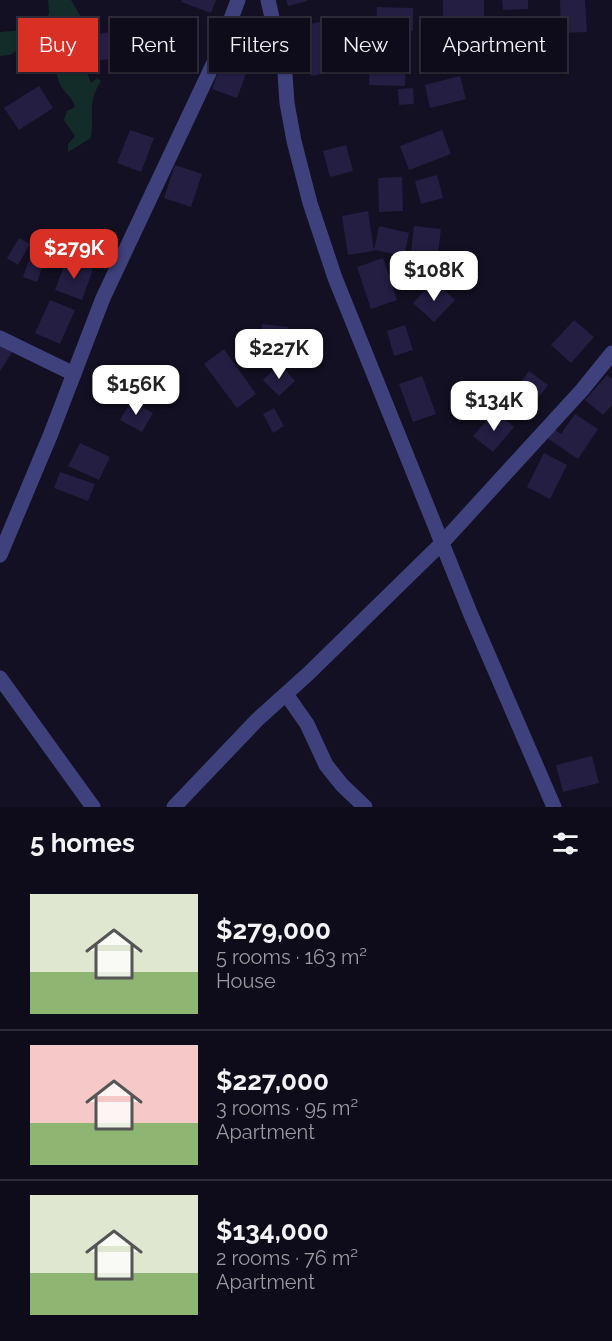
<!DOCTYPE html>
<meta charset="utf-8">
<style>
body{margin:0;font-family:Raleway,sans-serif;background:#1c1a27;color:#f1f3f6;height:100vh;display:flex;flex-direction:column;font-size:22px;white-space:nowrap}
*{box-sizing:border-box;margin:0}
p{font-size:20px;color:#9b9ba2}
.icon{flex:none;width:33px;height:33px;fill:none;stroke:currentColor;stroke-width:2;stroke-linecap:round;stroke-linejoin:round}
.map{position:relative;height:807px;overflow:hidden}
.details{display:flex;flex-direction:column;background:#0e0c1a;flex:1}
.details>*{flex:none}
.guide{position:absolute;left:18px;top:18px;width:576px;height:54px;display:flex;gap:12px}
.price{position:absolute;translate:-50% -51px;padding:0 14px;border-radius:12px;background:#fff;color:#222;font-size:20px;line-height:39px;filter:drop-shadow(0 2px 3px #0008)}
.price::after{content:'';position:absolute;left:50%;top:36px;width:18px;height:14px;margin-left:-9px;background:inherit;clip-path:polygon(0 0,100% 0,50% 100%)}
.price.selected{background:#d93025;color:#fff}
ul{padding:0;list-style:none}
li{display:flex;align-items:center;gap:18px;height:150px;padding:0 30px}
li+li{border-top:2px solid #2e2c39}
li span{display:grid;place-items:center;flex:none;width:168px;height:120px;border-radius:0px;color:#555}
li>.icon{margin-inline-start:auto}
span .icon{width:72px;height:72px;fill:#fffc;stroke-width:1}
li b{font-size:26px}
h2{display:flex;justify-content:space-between;align-items:center;height:72px;padding:0 30px;font-size:26px}
.tag{padding:0 21px;border-radius:0px;background:#0e0c1a;box-shadow:0 2px 4px #0004,0 0 0 2px #2e2c39;font-size:21px;line-height:54px}
.tag.selected{background:#d93025;color:#fff}
.map>svg:first-child{display:block}
.green{fill:#142c29}
.building{fill:#231e42}
.lines{fill:none;stroke-linecap:round;stroke-linejoin:round}
.street{stroke:#3f417d;stroke-width:15}
</style>
<div class="map">
<svg width="612" height="807" viewBox="0 0 612 807">
<rect width="100%" height="100%" fill="#121022"/>
<path class="green" d="M48,0H71L82,19L83,31L78,35L85,68L91,83L97,78L101,81C86,105 95,114 91,138L68,152V144L75,136L64,120L67,111L75,107C72,96 63,92 59,82C53,65 53,46 51,28C45,35 47,46 40,53L16,51L10,55L0,56V32L26,30L43,25L49,13Z"/>
<g class="building">
<polygon points="182,0 216,0 211,13 181,2"/>
<polygon points="286,0 307,0 307,1 288,6"/>
<polygon points="443,0 484,0 484,25 443,24"/>
<polygon points="502,0 528,0 528,9 503,10"/>
<polygon points="560,0 585,0 587,32 561,33"/>
<polygon points="377,7 413,8 413,31 376,30"/>
<polygon points="328,20 339,71 311,76 301,26"/>
<polygon points="121,30 125,56 87,63 82,37"/>
<polygon points="469,37 503,46 497,69 463,60"/>
<polygon points="225,54 250,63 237,98 212,89"/>
<polygon points="370,59 406,60 405,86 369,85"/>
<polygon points="460,76 466,99 430,108 425,85"/>
<polygon points="39,86 53,108 19,130 4,108"/>
<polygon points="413,88 414,104 399,105 398,89"/>
<polygon points="130,130 154,138 141,172 117,163"/>
<polygon points="442,130 451,154 409,170 400,146"/>
<polygon points="346,145 353,171 330,177 323,151"/>
<polygon points="175,165 202,174 191,207 164,198"/>
<polygon points="437,175 443,198 421,204 415,181"/>
<polygon points="402,177 403,211 379,212 378,178"/>
<polygon points="368,211 374,251 348,255 342,216"/>
<polygon points="379,226 409,233 404,256 374,250"/>
<polygon points="414,226 441,229 438,254 411,252"/>
<polygon points="19,238 30,244 18,265 7,258"/>
<polygon points="31,254 45,259 37,282 23,277"/>
<polygon points="383,258 397,300 371,309 357,267"/>
<polygon points="67,259 93,269 82,300 55,290"/>
<polygon points="434,281 455,300 434,322 413,303"/>
<polygon points="50,300 75,310 60,344 35,333"/>
<polygon points="574,320 594,337 571,363 551,345"/>
<polygon points="262,324 288,327 284,363 258,360"/>
<polygon points="405,325 413,350 394,356 387,331"/>
<polygon points="0,340 14,349 0,371"/>
<polygon points="224,349 256,394 237,408 204,364"/>
<polygon points="280,364 295,381 279,396 263,380"/>
<polygon points="529,371 548,385 526,414 507,400"/>
<polygon points="607,375 612,379 612,405 603,415 585,400"/>
<polygon points="422,376 436,414 413,422 399,384"/>
<polygon points="131,401 153,413 142,432 120,420"/>
<polygon points="274,408 284,426 273,433 263,414"/>
<polygon points="495,411 514,427 493,452 473,436"/>
<polygon points="575,414 598,429 578,459 547,438 554,429 561,434"/>
<polygon points="80,443 110,457 99,480 68,466"/>
<polygon points="544,453 567,465 550,499 527,487"/>
<polygon points="60,472 95,484 88,501 54,488"/>
<polygon points="592,756 599,783 563,792 556,765"/>
</g>
<g class="lines">
<g class="street">
<polyline points="268,0 285,74 287,103 294,141 310,203 335,278 471,615 554,807"/>
<polyline points="0,338 74,374"/>
<polyline points="0,555 50,436 103,298 217,56 238,0"/>
<polyline points="0,678 93,807"/>
<polyline points="286,694 307,724 326,765 342,785 365,807"/>
<polyline points="174,807 257,720 309,673 442,543 582,390 612,353"/>
</g>
</g>
</svg>
<b class="price selected" style="left:74px;top:280px">$279K</b>
<b class="price" style="left:434px;top:302px">$108K</b>
<b class="price" style="left:279px;top:380px">$227K</b>
<b class="price" style="left:136px;top:416px">$156K</b>
<b class="price" style="left:494px;top:432px">$134K</b>
<div class="guide">
<a class="tag selected">Buy</a>
<a class="tag">Rent</a>
<a class="tag">Filters</a>
<a class="tag">New</a>
<a class="tag">Apartment</a>
</div>
</div>
<section class="details">
<h2>5 homes<svg class="icon" aria-label="filters" viewBox="0 0 24 24"><path d="M4 7h16M4 17h16"/><circle cx="9" cy="7" r="2"/><circle cx="15" cy="17" r="2"/></svg></h2>
<ul>
<li><span style="background:linear-gradient(#dfe7d0 65%,#8fb573 0)"><svg class="icon" aria-label="home" viewBox="0 0 24 24"><path d="M3 11l9-7 9 7M6 9v11h12V9"/></svg></span><div><b>$279,000</b><p>5 rooms · 163 m²</p><p>House</p></div></li>
<li><span style="background:linear-gradient(#f6c9c9 65%,#8fb573 0)"><svg class="icon" aria-label="home" viewBox="0 0 24 24"><path d="M3 11l9-7 9 7M6 9v11h12V9"/></svg></span><div><b>$227,000</b><p>3 rooms · 95 m²</p><p>Apartment</p></div></li>
<li><span style="background:linear-gradient(#dfe7d0 65%,#8fb573 0)"><svg class="icon" aria-label="home" viewBox="0 0 24 24"><path d="M3 11l9-7 9 7M6 9v11h12V9"/></svg></span><div><b>$134,000</b><p>2 rooms · 76 m²</p><p>Apartment</p></div></li>
</ul>
</section>
